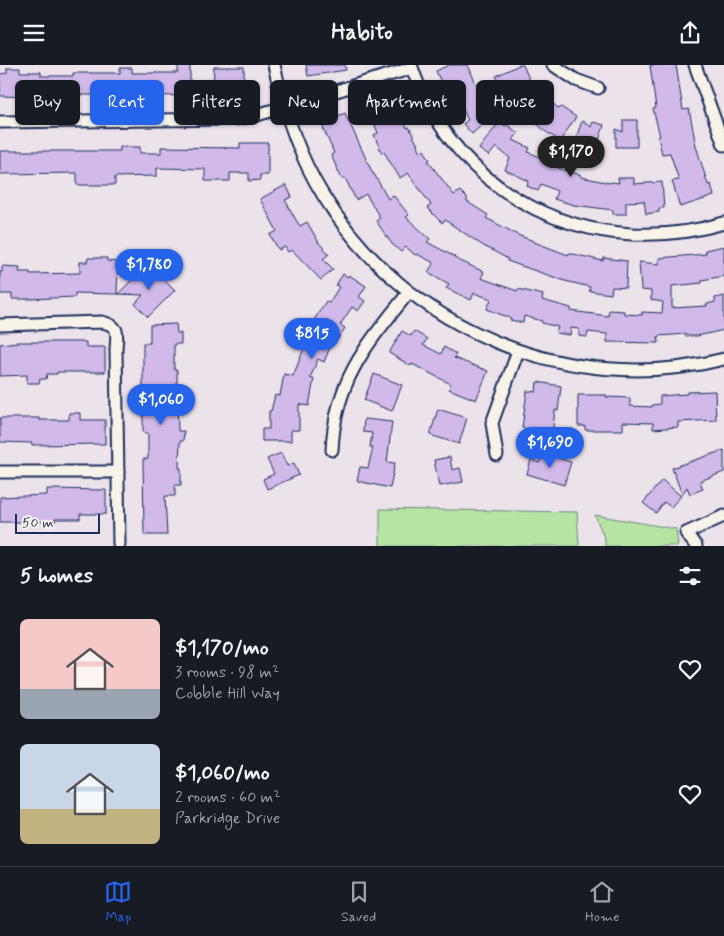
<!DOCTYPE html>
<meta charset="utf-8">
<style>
body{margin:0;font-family:Mynerve,sans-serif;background:#20242c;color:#f1f3f6;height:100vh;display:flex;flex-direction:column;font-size:19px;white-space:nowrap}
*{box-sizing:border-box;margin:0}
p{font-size:16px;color:#9ea1a6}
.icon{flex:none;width:28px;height:28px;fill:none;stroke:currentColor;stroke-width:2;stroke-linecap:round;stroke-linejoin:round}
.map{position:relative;height:481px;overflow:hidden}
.sheet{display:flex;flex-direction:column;background:#171b24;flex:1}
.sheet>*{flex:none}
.banner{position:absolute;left:15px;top:15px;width:695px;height:45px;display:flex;gap:10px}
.scale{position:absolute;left:15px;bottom:12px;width:85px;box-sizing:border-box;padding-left:5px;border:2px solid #1b2f5e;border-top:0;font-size:14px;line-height:18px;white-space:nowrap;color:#1b2f5e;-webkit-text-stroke:4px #f7f3e8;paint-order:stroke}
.price{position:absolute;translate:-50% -42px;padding:0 11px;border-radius:18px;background:#2563eb;color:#fff;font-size:16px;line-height:32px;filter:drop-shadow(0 1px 2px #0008)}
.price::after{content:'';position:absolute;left:50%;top:30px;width:15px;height:11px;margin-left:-8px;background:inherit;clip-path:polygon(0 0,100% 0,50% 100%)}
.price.on{background:#222;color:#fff}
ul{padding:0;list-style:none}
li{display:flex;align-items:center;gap:15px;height:125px;padding:0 20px}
li span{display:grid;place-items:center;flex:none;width:140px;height:100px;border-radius:8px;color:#555}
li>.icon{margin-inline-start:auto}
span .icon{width:60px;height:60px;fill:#fffc;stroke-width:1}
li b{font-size:21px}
h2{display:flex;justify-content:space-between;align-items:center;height:60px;padding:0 20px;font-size:21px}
.chip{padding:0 18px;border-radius:8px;background:#171b24;box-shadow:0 1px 4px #0004;font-size:18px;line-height:45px}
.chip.on{background:#2563eb;color:#fff}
header{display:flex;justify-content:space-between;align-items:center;height:65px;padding:0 20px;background:#171b24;font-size:22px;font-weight:700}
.tab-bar{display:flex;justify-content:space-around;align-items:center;height:70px;border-top:1px solid #363941;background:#171b24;font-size:14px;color:#9ea1a6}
.tab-bar a{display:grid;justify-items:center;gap:2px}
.tab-bar .on{color:#2563eb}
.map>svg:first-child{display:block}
.green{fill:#b7e4a2;stroke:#698a80}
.building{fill:#d1baea;stroke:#1b2f5e}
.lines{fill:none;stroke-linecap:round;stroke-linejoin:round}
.minor-casing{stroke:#1b2f5e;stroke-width:15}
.minor{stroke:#f7f3e8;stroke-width:11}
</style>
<header><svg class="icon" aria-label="menu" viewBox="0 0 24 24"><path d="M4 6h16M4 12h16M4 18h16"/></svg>Habito<svg class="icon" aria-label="share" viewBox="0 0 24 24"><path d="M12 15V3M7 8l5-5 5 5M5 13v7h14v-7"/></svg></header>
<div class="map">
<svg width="724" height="481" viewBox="0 0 724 481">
<rect width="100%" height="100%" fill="#ece2e9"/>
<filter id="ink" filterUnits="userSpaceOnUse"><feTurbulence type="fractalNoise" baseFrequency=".02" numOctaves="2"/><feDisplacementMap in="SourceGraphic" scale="10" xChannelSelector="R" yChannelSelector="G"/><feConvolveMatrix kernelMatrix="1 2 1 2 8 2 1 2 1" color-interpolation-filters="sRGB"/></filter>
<g filter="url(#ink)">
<g class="green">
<polygon points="380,444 577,447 579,481 380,481"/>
<polygon points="595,450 676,464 678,481 605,481 605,475"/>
</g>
<g class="building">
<polygon points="178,0 190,0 190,30 161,31 161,28 131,29 131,33 114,33 113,30 64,30 64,33 0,31 0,9 7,8 7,3 20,3 20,7 41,7 41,11 73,11 73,8 120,8 120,3 132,3 132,8 178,8"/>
<polygon points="306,0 345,0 346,5 308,11"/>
<polygon points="449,0 468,0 476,19 479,18 487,34 482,36 494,49 472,69 463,59 468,55 461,40 450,44 444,31 447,30 436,6"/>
<polygon points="519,0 523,0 530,16 504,29 496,11"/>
<polygon points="650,0 676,0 683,45 689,44 696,81 708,120 711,119 714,131 680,142 672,116 679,115 670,88 662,89 658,72 660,71 653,44 656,43"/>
<polygon points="214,2 244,2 244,16 236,16 236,26 213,26"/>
<polygon points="531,31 537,36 541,31 545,31 559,44 561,42 576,52 560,76 546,67 520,43"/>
<polygon points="393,33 407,63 409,62 421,87 424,85 430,95 428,96 454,130 460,126 468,134 466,136 488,150 486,153 520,171 534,176 534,177 568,190 569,188 603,196 604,193 627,196 626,223 612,222 611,229 589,226 590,222 565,216 507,196 508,194 482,180 445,155 442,158 427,143 431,140 408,108 400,113 384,87 382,88 374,70 378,68 368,43"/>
<polygon points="345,48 373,109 374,109 388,134 393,130 409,150 406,152 430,174 427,177 455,192 454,193 484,207 481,213 517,226 518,224 543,230 542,235 571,243 571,246 608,251 609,245 624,246 624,249 642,250 642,247 662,248 663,237 651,235 651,226 641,225 639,197 659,199 659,193 706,189 705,185 724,181 724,211 702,215 702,218 672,221 672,243 707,241 707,239 715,237 715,233 724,231 724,265 697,271 686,271 686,269 658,271 659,278 607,277 607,269 588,267 587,272 579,271 579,264 571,263 570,270 556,268 558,262 542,258 542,256 524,251 523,258 510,255 510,253 487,244 491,234 474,228 471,235 446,223 449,219 428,207 434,198 417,189 415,190 406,182 401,187 392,179 376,156 380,153 366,129 356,135 345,113 342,114 331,90 334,88 321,58"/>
<polygon points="623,55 637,55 637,82 616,82 616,64 623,67"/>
<polygon points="500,56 505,61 506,59 518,68 513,75 530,83 528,87 545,94 547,90 561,97 558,103 581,110 581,112 610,118 611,117 619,118 618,113 634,113 634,119 662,117 664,143 659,143 659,147 646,149 644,136 626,137 626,149 613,149 613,145 574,140 554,134 557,126 541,119 538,126 527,121 529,116 505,105 510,93 496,82 489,91 479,84"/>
<polygon points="582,56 591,62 593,57 604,60 593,94 578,89 572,85"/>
<polygon points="240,78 268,78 268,110 260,110 260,115 249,116 249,108 230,108 230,116 205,116 205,104 157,103 157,111 115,112 115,120 77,120 77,108 0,109 0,86 120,86 120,82 140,82 140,88 161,88 161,82 240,83"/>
<polygon points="286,120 292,132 285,135 296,155 300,161 307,157 319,178 329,189 323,194 333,204 321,215 292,185 288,187 285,182 279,185 270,170 277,166 260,134"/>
<polygon points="88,193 107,193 107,196 118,197 117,229 75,228 75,232 30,234 12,234 12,229 0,229 0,207 2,207 2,201 20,202 19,207 30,207 30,209 80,208 80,197 87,197"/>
<polygon points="144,203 150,209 155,205 175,225 148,252 135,239 143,230 118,229"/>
<polygon points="343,209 348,212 349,210 366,221 359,232 365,236 358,246 352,242 340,260 345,263 338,274 334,272 324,297 318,294 310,313 314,314 309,341 299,339 299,365 291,365 291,376 262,376 262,364 269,364 269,346 271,346 275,330 280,331 284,309 293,311 314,259 312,258 326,236 329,238 339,222 336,220"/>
<polygon points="176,259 177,268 181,268 181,279 174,279 174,305 177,305 177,321 182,321 182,332 177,332 178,366 184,366 183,376 180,376 179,403 181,403 181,420 175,420 175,431 165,431 167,470 144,470 143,394 148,394 148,368 143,368 143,278 150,278 150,260"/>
<polygon points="402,266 411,271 414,266 427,274 423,280 441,289 444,282 456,289 454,293 488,306 476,335 449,324 451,319 412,299 411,301 389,288"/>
<polygon points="18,277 86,277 86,282 105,282 105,307 57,307 57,309 47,309 46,314 40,314 39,318 27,318 27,310 0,311 0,279"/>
<polygon points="374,309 402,320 392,346 364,335"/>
<polygon points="537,317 561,321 558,346 555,345 551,379 529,376 530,365 522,363 527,326 536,327"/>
<polygon points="715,326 716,355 678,357 678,362 653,364 653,358 623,357 623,365 585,365 585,361 578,361 578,330 607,330 606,332 630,333 630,341 652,342 652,340 660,339 660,331 687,329 687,327"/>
<polygon points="438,344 467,353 459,379 430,370"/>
<polygon points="69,348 80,348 80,355 105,355 105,379 32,380 32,378 0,377 0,353 39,353 39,355 69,355"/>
<polygon points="364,354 392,357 387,397 395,398 390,423 357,416 360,402 368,403 373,382 370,382 372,368 363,367"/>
<polygon points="724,385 724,407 700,416 703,424 690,429 687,422 682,429 672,403"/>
<polygon points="281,388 287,401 294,398 299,410 267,424 263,414 274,409 267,394"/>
<polygon points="542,388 571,397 564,420 527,409 531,395 539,398"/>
<polygon points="450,392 452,405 460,403 463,417 439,421 434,395"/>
<polygon points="662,415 681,431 671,442 664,437 656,448 643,438"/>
<polygon points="47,424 106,425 106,449 80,449 80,454 55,454 55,457 0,457 0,432 47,430"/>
</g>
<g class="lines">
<defs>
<g id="minor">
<path d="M274,0C284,46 298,90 323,130C405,265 571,333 724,294"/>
<path d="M411,0C456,133 591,197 724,158"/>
<polyline points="553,0 576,15 598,23"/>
<polyline points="695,0 724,80"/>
<polyline points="0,57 235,54 257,50 412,3"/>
<path d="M0,260L102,257C120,261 117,268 116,284L119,479"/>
<path d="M332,385C335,315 367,279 409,227"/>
<polyline points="497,390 492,358 518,286"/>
<polyline points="0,407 118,407"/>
<polyline points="696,481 686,468 724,451"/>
</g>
</defs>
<use href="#minor" class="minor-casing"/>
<use href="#minor" class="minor"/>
</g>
</g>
</svg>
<div class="scale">50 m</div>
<b class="price on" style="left:571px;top:113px">$1,170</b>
<b class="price" style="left:149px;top:226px">$1,780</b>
<b class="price" style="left:312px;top:295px">$815</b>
<b class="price" style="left:161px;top:361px">$1,060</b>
<b class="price" style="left:550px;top:404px">$1,690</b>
<div class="banner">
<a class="chip">Buy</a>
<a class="chip on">Rent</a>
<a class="chip">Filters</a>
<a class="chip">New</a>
<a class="chip">Apartment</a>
<a class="chip">House</a>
</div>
</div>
<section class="sheet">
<h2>5 homes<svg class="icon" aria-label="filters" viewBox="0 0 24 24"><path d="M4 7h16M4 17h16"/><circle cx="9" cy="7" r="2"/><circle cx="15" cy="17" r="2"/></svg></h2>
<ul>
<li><span style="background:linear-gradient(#f6c9c9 70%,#9aa5b1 0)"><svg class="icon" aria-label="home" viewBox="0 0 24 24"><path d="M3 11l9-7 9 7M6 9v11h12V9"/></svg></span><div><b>$1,170/mo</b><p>3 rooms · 98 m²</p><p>Cobble Hill Way</p></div><svg class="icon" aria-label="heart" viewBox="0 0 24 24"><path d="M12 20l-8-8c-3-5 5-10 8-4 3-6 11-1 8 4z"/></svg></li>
<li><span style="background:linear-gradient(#c9d6e8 65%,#c2b280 0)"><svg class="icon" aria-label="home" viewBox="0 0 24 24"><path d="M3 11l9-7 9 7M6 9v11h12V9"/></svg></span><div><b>$1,060/mo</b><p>2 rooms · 60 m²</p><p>Parkridge Drive</p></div><svg class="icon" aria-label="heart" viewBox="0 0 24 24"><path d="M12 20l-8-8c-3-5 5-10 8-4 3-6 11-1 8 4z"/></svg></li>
</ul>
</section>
<nav class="tab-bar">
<a class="on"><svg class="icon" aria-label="map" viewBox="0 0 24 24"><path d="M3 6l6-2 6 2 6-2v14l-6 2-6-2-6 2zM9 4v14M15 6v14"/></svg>Map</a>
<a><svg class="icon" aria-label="saved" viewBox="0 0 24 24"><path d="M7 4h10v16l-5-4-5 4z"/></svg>Saved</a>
<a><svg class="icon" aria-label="home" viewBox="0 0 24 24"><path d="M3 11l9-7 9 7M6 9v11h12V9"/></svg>Home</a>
</nav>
